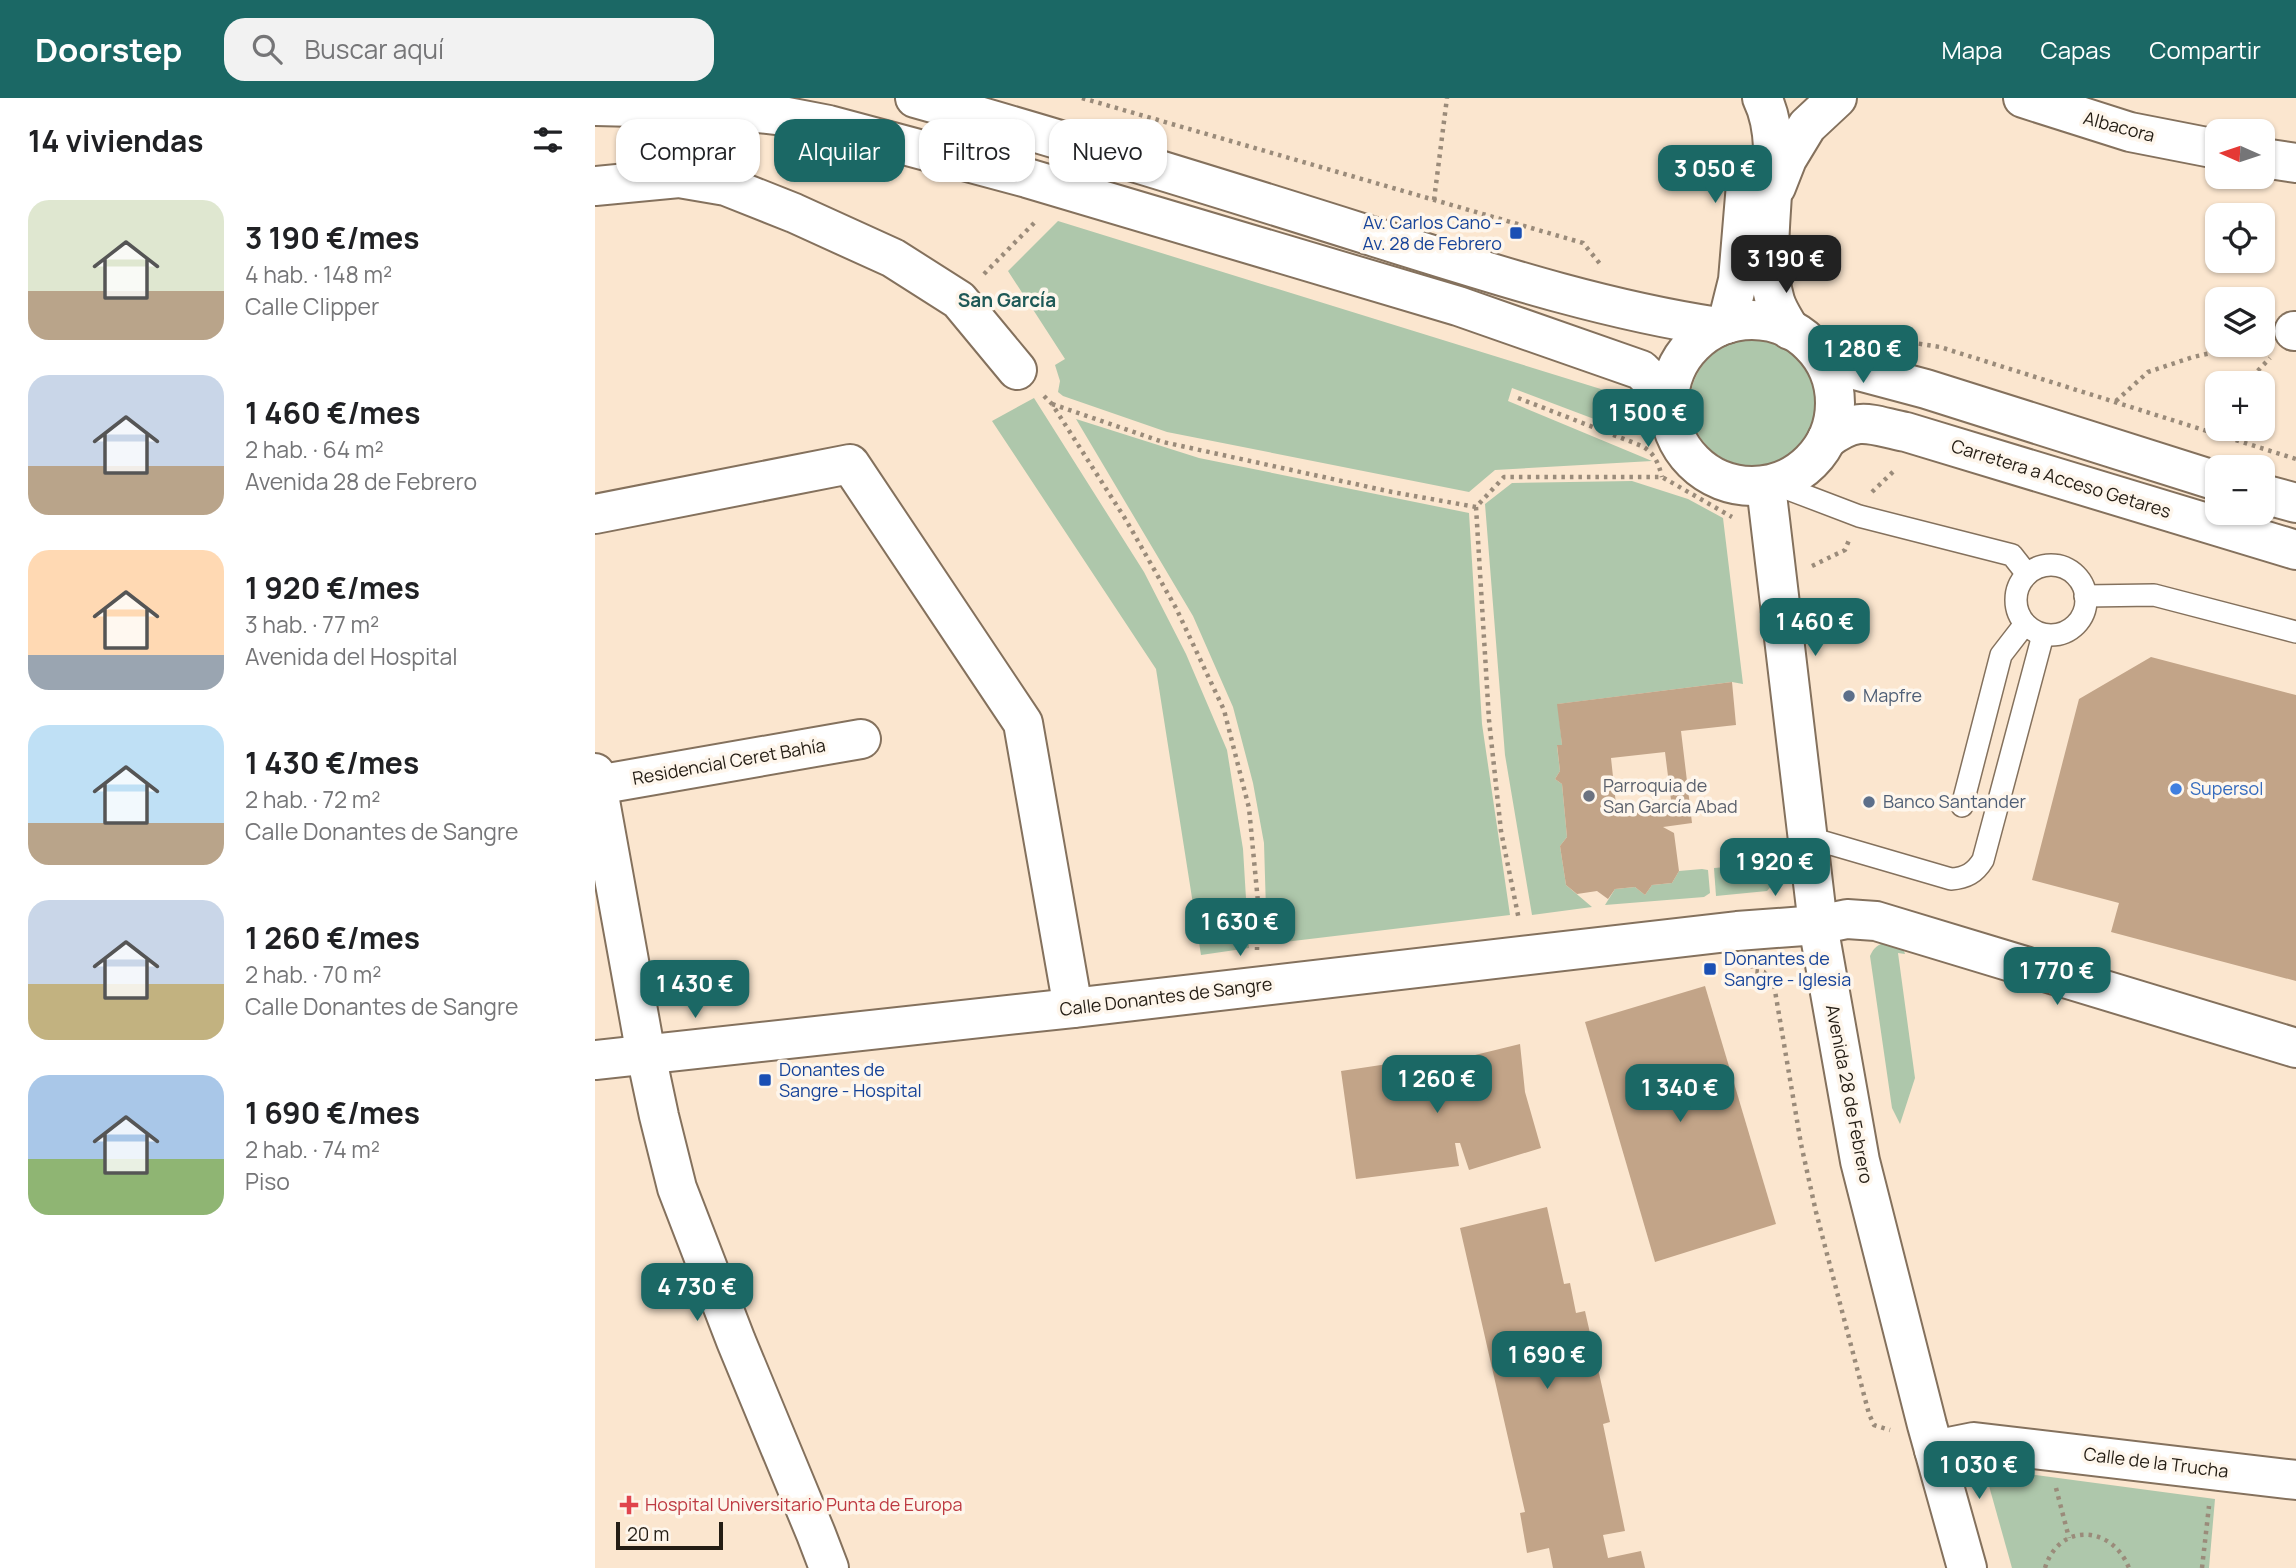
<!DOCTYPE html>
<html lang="es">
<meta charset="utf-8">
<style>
body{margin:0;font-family:Manrope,sans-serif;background:#f2f2f2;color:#202124;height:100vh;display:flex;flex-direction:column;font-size:26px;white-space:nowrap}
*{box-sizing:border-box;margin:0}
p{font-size:23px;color:#757577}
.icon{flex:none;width:38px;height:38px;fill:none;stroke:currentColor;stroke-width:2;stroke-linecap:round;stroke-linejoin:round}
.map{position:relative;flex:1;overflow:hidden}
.panel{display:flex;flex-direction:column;background:#fff;width:595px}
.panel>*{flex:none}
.guide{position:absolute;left:21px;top:21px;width:665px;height:63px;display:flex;gap:14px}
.needle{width:46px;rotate:273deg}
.buttons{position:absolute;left:1610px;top:21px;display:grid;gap:14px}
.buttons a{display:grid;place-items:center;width:70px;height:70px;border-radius:14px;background:#fff;box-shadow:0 2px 5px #0004;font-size:35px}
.scale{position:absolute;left:21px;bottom:18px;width:107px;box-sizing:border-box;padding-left:7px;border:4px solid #241d14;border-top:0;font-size:19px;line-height:24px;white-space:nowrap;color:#241d14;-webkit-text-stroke:5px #fef6ec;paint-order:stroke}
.price{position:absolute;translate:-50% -60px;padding:0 16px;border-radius:14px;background:#1b6865;color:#fff;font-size:23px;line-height:46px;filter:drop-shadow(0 2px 4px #0008)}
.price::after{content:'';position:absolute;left:50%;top:42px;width:21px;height:16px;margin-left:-10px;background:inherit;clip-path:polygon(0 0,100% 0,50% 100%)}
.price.current{background:#222;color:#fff}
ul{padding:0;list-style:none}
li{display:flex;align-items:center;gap:21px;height:175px;padding:0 28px}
li span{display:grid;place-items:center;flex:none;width:196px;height:140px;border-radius:21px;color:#555}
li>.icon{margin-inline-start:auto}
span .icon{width:84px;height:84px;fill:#fffc;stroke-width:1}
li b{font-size:30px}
h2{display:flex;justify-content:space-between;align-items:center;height:84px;padding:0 28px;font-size:30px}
.pill{padding:0 24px;border-radius:21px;background:#fff;box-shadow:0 2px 5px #0004;font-size:24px;line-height:63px}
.pill.current{background:#1b6865;color:#fff}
header{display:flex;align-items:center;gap:42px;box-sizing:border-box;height:98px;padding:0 35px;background:#1b6865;color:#fff}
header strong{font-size:33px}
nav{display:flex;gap:38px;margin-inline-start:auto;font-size:24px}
.search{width:490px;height:63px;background:#f2f2f2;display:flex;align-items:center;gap:18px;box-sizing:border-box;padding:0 24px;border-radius:21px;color:#757577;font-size:26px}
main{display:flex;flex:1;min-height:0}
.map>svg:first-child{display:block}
.green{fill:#aec7ab}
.building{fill:#c2a488;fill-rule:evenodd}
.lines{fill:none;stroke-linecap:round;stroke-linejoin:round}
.service-casing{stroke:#84715d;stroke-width:24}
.minor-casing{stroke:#84715d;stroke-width:42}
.tertiary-casing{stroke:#84715d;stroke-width:42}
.path{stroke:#9a8b7a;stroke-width:4.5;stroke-dasharray:3.5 5;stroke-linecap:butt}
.service{stroke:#fff;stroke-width:21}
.minor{stroke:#fff;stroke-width:38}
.tertiary{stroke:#fff;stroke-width:38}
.transit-dot{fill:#1a4fb4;stroke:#fef6ec;stroke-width:2.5}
.service-dot{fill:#5c6f8a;stroke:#fef6ec;stroke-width:2.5}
.shop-dot{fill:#3f7fe0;stroke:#fef6ec;stroke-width:2.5}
.worship-dot{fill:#6b7280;stroke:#fef6ec;stroke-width:2.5}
.health-dot{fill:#e0444e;stroke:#fef6ec;stroke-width:2.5}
.labels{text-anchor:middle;stroke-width:7;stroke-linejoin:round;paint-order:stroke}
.street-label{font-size:18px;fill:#241d14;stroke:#fef6ec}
.transit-label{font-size:18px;fill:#164399;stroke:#fef6ec;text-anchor:start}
.service-label{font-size:18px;fill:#4e5e75;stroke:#fef6ec;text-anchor:start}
.worship-label{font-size:18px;fill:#5b616d;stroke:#fef6ec;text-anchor:start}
.shop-label{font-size:18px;fill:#366cbe;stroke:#fef6ec;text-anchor:start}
.health-label{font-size:18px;fill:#be3a42;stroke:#fef6ec;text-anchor:start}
.neighbourhood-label{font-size:19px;font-weight:bold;fill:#1e5957;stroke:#fef6ec}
</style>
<header>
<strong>Doorstep</strong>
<div class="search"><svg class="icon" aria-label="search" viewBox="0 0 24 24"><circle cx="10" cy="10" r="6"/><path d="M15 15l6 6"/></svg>Buscar aquí</div>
<nav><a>Mapa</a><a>Capas</a><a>Compartir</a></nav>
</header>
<main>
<section class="panel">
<h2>14 viviendas<svg class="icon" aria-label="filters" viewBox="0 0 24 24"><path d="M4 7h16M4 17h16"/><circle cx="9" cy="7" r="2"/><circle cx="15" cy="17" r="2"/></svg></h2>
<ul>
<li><span style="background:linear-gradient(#dfe7d0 65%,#b9a48a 0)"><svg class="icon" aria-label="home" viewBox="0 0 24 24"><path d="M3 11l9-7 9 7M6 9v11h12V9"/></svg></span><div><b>3 190 €/mes</b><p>4 hab. · 148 m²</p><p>Calle Clipper</p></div></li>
<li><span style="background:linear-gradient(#c9d6e8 65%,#b9a48a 0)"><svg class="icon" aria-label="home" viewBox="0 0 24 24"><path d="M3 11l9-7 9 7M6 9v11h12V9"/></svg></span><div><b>1 460 €/mes</b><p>2 hab. · 64 m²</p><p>Avenida 28 de Febrero</p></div></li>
<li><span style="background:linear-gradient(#ffd9b3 75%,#9aa5b1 0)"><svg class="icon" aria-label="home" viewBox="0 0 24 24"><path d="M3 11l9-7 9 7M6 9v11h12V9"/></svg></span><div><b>1 920 €/mes</b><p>3 hab. · 77 m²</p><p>Avenida del Hospital</p></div></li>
<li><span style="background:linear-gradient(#bfe0f5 70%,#b9a48a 0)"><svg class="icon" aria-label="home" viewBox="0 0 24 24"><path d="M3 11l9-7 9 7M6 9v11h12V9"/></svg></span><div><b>1 430 €/mes</b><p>2 hab. · 72 m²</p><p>Calle Donantes de Sangre</p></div></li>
<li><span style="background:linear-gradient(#c9d6e8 60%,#c2b280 0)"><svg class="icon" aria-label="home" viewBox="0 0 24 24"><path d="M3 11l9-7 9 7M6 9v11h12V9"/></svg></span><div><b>1 260 €/mes</b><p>2 hab. · 70 m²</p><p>Calle Donantes de Sangre</p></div></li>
<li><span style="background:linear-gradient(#a9c7e8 60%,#8fb573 0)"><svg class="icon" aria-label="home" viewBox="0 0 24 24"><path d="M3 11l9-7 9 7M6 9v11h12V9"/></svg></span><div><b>1 690 €/mes</b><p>2 hab. · 74 m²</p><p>Piso</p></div></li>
</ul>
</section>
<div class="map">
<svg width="1701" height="1470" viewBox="0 0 1701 1470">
<rect width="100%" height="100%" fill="#fbe6cf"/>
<g class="green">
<path d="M463,123L1009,292C1032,305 1037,309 1044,335L1015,327L917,290L913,303L1057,363L900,372L874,394L572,334L468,298L463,294L465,283L460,267L470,261L413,173Z"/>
<circle cx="1158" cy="305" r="63"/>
<polygon points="439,300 549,474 591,556 632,652 648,751 654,850 606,857 561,571 397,323"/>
<polygon points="481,321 604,360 874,415 887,626 915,817 672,846 669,745 658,685 638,609 598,518"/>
<polygon points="1037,383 1093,401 1128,420 1148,586 1137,584 963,606 967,647 962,648 965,673 960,681 967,686 972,739 965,748 971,787 997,809 937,817 910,657 890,406 917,385"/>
<polygon points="1180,765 1179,785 1172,793 1121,798 1119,770"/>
<polygon points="1107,771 1113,772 1115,795 1109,799 1010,807 1020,791 1040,789 1050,797 1057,787 1077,785 1084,773"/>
<path d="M1293,844L1308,850L1310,856L1303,855L1320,980L1305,1026L1297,1010L1275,858C1279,849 1283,846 1293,844Z"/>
<polygon points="1389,1370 1620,1401 1614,1470 1417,1470"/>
</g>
<g class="building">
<polygon points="1556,559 1701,597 1701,883 1516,834 1524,805 1437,782 1484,601"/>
<path d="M1137,584L1141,627L1086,633L1097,725L1068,729L1079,735L1084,773L1077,785L1057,787L1050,797L1040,789L1020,791L1013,801L1002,793L982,796L971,787L965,748L972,739L967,686L960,681L965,673L962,647H967L962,606ZM1070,654L1077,710L1022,716L1016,660Z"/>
<polygon points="1110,888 1181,1126 1060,1164 990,924"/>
<polygon points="925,946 930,994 946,1050 874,1072 865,1045 860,1045 864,1068 761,1081 746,973 846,958 852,997 885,986 880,957"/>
<polygon points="952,1109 969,1186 975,1185 981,1215 990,1213 1015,1324 1008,1326 1030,1433 1008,1437 1013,1460 1046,1453 1050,1470 958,1470 954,1450 932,1455 925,1415 930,1414 865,1130"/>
</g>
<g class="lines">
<defs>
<g id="service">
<polyline points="1180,386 1264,418 1417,457 1432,476"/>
<circle cx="1456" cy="502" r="35"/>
<polyline points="1490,498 1559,497 1701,534"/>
<polyline points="1367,708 1406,557 1430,526"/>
<path d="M1212,739L1356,781C1371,780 1380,775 1388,762L1448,537"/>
</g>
<g id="minor">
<path d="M1167,0C1194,54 1162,142 1180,203C1183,213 1190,223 1195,232"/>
<polyline points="1428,0 1535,34 1622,51"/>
<polyline points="1668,60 1701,65"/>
<polyline points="0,88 84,80 131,88 199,115 298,160 364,202 422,272"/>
<polyline points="1181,89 1192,61 1212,28 1242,0"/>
<polyline points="1132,226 1143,182 1151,86"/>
<polyline points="1699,233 1701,233"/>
<polyline points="0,416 255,366 428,625 478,910"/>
<polyline points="2,687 266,641"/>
<polyline points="0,962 478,910 1142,833 1223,827 1252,821 1281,823 1701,950"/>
<polyline points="1339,1352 1379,1344 1701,1382"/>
</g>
<g id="tertiary">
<path d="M320,0C471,42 621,89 770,136C886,172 1003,211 1123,229"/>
<polyline points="0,8 123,11 182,17 234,27 432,80 863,208 1046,272 1061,287 1073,309"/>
<circle cx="1157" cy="305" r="83"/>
<polyline points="1218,248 1238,263 1256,271 1331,291 1622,383"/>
<path d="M1232,341C1264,317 1275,327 1311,334L1701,452"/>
<polyline points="1171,388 1223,827 1265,1063 1332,1327 1372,1470"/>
<polyline points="1668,396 1701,405"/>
<polyline points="0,675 51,957 64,1018 82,1090 141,1243 221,1436 234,1470"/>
</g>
</defs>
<use href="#service" class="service-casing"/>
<use href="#minor" class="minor-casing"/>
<use href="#tertiary" class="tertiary-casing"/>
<g class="path">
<polyline points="487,0 988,145 1006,167"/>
<polyline points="839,102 852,0"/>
<polyline points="389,176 442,122"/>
<polyline points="1307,243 1345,249 1701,361"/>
<polyline points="1651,285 1675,260"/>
<polyline points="449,298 457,306 531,422 581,510 629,612 654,710 663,804 662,852"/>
<path d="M923,300L1047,348C1060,356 1063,364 1067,379"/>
<polyline points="1521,303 1553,274 1598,259 1652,247"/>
<polyline points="457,306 568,344 797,394 881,409 909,379 1067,379 1137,419"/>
<polyline points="1618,335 1622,327"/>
<polyline points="1277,394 1301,371"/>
<polyline points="881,409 894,622 906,733 924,822"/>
<polyline points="1217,468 1250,452 1254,442"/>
<polyline points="1157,867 1158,873 1169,874 1179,887 1206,1046 1221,1114 1274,1316 1279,1327 1295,1332"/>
<polyline points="1461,1390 1474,1440"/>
<path d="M1450,1470C1464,1424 1517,1427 1534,1470"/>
<polyline points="1607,1470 1614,1408"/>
</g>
<use href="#service" class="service"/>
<use href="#minor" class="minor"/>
<use href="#tertiary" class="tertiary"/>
</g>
<g class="transit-dot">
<rect x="914" y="128" width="14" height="14" rx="3.5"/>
<rect x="1108" y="864" width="14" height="14" rx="3.5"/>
<rect x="163" y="975" width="14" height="14" rx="3.5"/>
</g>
<g class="service-dot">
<circle cx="1254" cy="598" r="7"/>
<circle cx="1274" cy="704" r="7"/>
</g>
<circle class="shop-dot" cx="1581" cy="691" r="7"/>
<circle class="worship-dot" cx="994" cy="698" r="7"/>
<path class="health-dot" d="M30.5 1396.5h7v7h7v7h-7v7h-7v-7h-7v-7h7z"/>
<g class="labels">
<g class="street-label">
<text transform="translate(1524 29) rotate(15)" y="6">Albacora</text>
<text transform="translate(1466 381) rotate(17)" y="6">Carretera a Acceso Getares</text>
<text transform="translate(134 664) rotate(-10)" y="6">Residencial Ceret Bahía</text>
<text transform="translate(571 899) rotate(-7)" y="6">Calle Donantes de Sangre</text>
<text transform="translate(1254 996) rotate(79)" y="6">Avenida 28 de Febrero</text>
<text transform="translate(1561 1365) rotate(7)" y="6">Calle de la Trucha</text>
</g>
<g class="transit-label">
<text x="907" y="131" text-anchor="end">Av. Carlos Cano -<tspan x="907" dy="21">Av. 28 de Febrero</tspan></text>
<text x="1129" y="867">Donantes de<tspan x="1129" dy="21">Sangre - Iglesia</tspan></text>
<text x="184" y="978">Donantes de<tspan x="184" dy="21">Sangre - Hospital</tspan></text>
</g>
<g class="service-label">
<text x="1268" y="604">Mapfre</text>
<text x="1288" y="710">Banco Santander</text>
</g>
<g class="worship-label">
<text x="1008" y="694">Parroquia de<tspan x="1008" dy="21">San García Abad</tspan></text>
</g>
<g class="shop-label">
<text x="1595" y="697">Supersol</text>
</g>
<g class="health-label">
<text x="50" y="1413">Hospital Universitario Punta de Europa</text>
</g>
<g class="neighbourhood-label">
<text x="412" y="209">San García</text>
</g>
</g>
</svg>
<div class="buttons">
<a><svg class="needle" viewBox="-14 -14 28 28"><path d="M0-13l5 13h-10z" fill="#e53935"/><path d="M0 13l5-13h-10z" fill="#757577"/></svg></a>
<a><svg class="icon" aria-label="locate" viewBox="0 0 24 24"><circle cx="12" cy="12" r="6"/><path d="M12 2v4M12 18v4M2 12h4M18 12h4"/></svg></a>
<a><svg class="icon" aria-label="layers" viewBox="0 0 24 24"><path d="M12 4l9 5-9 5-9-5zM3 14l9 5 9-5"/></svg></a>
<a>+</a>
<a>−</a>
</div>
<div class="scale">20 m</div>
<b class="price" style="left:1120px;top:107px">3 050 €</b>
<b class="price current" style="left:1191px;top:197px">3 190 €</b>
<b class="price" style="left:1268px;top:287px">1 280 €</b>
<b class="price" style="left:1053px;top:351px">1 500 €</b>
<b class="price" style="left:1220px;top:560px">1 460 €</b>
<b class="price" style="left:1180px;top:800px">1 920 €</b>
<b class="price" style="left:645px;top:860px">1 630 €</b>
<b class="price" style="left:1462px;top:909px">1 770 €</b>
<b class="price" style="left:100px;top:922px">1 430 €</b>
<b class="price" style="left:842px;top:1017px">1 260 €</b>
<b class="price" style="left:1085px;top:1026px">1 340 €</b>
<b class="price" style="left:102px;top:1225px">4 730 €</b>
<b class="price" style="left:952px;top:1293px">1 690 €</b>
<b class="price" style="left:1384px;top:1403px">1 030 €</b>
<div class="guide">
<a class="pill">Comprar</a>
<a class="pill current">Alquilar</a>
<a class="pill">Filtros</a>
<a class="pill">Nuevo</a>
</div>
</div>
</main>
